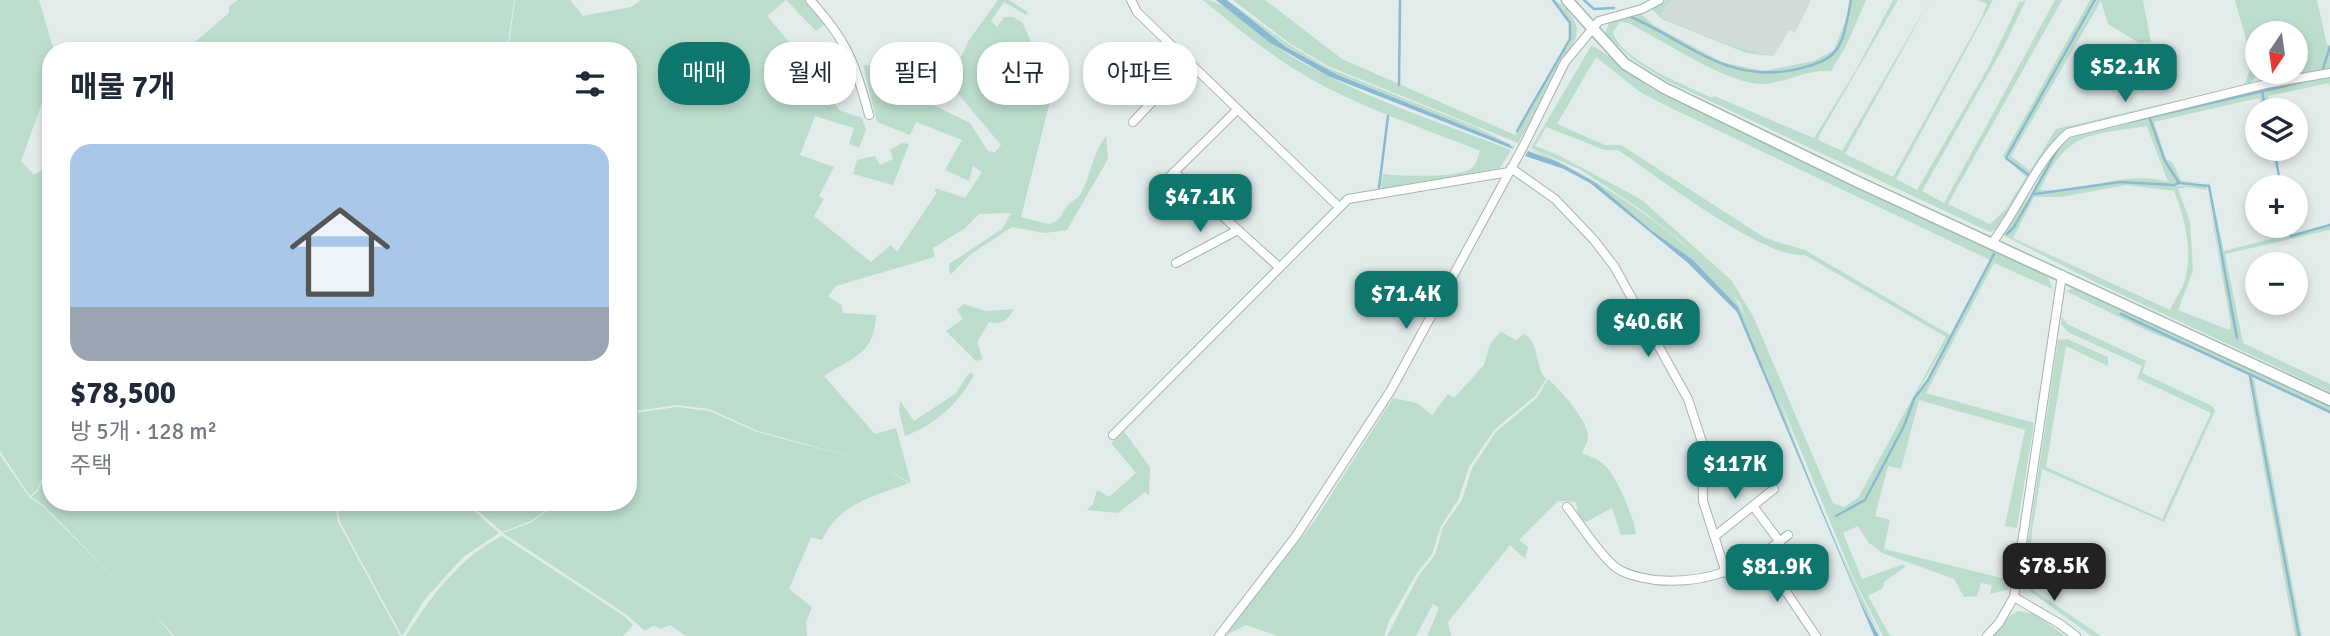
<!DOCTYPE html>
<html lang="ko">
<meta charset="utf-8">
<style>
body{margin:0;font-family:Signika,"Noto Sans KR",sans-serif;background:#f6f6f7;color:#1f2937;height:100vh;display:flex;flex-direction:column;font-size:26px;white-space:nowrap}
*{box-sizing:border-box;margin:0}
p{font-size:23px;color:#747a83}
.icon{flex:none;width:38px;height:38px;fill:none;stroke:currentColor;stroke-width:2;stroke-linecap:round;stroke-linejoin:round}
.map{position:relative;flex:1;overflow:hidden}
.side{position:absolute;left:42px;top:42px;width:595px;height:469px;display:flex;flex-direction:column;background:#fff;border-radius:28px;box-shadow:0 4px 10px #0003}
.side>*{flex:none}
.guide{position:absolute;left:658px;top:42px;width:665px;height:63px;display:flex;gap:14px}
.needle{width:46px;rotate:193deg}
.fabs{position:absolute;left:2245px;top:21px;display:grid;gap:14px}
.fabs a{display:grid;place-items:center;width:63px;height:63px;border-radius:50%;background:#fff;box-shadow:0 4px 10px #0003;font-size:35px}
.price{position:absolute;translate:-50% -60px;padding:0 16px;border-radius:14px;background:#0f766e;color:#fff;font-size:23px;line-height:46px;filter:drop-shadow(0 2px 4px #0008)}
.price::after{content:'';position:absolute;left:50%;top:42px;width:21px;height:16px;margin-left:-10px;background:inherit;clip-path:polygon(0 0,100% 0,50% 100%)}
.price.active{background:#222;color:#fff}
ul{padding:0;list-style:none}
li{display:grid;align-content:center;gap:14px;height:371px;padding:0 28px}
li span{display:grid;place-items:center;height:217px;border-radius:21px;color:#555}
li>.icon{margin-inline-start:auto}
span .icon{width:126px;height:126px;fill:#fffc;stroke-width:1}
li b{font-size:30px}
h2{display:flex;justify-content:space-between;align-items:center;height:84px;padding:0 28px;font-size:30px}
.pill{padding:0 24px;border-radius:28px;background:#fff;box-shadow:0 4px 10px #0003;font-size:24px;line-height:63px}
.pill.active{background:#0f766e;color:#fff}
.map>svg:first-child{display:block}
.built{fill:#d1dcd9}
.green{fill:#bcddcb;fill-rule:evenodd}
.water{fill:#8bb9d1}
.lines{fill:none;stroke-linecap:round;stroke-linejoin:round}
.stream{stroke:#8bb9d1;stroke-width:2.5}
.street-casing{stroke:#a5b4b2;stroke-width:10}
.secondary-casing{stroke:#a1b8b4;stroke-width:13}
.street{stroke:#fff;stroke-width:8}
.secondary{stroke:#fff;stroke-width:10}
</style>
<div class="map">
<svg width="2330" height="636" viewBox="0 0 2330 636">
<rect width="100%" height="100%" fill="#e2ecea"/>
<polygon class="built" points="1671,0 1811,0 1795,33 1789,30 1774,56 1729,45 1663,18 1661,16"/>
<g class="green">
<polygon points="0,0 39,0 54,51 51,51 51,78 21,161 34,175 43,169 51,158 51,457 37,490 30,496 0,451"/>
<polygon points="238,0 514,0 507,51 195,51 190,46 229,13 229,6"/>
<path d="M515,0H570L583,16L631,7L641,0H805L826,23L816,31L786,0L767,16L801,56L795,64L813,84L807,91L811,94L819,87L829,94L839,110L862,118L866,130L859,148L849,144L854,128L815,116L800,155L834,167L819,196L824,199L814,216L871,262L891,245L897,252L936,194L935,188L965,198L982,172L973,166L969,181L945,170L962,140L916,122L910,135L877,122L863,65L884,67L879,82L934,102L933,105L970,123L988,151L995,152L1001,145L959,95L925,77L933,54L959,61L969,40L998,0H1009L1028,12L1026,15L1004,2L991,21L997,27L1004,17H1013L1022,22L1053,89L1021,217L1048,224C1062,221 1060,215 1067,206C1072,200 1079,199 1082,191C1092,172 1092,154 1106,136L1108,159L1067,230L1045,233L1012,227L971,254L950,275L949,264L1002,229L1011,213L979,214L964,229L933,248L935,257L836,286L828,296L841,305L843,313L876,315C874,355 854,356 824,376L875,434L896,428L911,483L881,466L909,483C873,497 839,503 822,540L811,537L789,589L812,607L806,622L807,636H686L670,625L660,629L654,625L645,631L627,615L503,533L532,522L559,502H628V414L677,407L709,411L757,432L866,461L758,431L709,409L677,405L628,412V51H508Z"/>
<path d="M1203,0C1228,0 1263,38 1286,53C1355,95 1436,121 1511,150L1500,168L1384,189L1381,186L1383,174C1399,176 1462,179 1473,167C1477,163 1478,156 1480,151C1424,128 1364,109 1311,79C1272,57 1238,29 1203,0Z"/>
<polygon points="1227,0 1288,44 1328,68 1478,128 1515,147 1513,149 1509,144 1338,75 1287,47"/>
<path d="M1233,0H1265L1342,59L1515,135L1571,40L1570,23L1554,0C1562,3 1577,19 1577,30C1577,52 1531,119 1518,143L1328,66L1289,43Z"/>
<polygon points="1666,0 1671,0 1661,15 1663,18 1729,45 1774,56 1746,53 1662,19 1652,9"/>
<path d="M1852,0H1866L1846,46L1831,71C1807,69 1784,84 1761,84C1727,84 1661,39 1628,23L1620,22L1613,32C1620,60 1687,86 1712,98L1714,96L1814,138L1856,70L1893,0H1898L1820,134L1818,140L1842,151L1930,0L1845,154L1893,177L1981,19L1987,4L1978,0H1993L1896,179L1917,190L1989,66L2019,3L2026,0L2004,46L1922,191L1944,203L2055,0H2062L1948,204L1990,224L2006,209L2026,177L2003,156L2090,0H2094L2006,158L2030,176L2008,157L2097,0H2143L2151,42L2139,43L2108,24L2101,1L2011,156L2030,171L2056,129L2243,85C2259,66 2240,22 2235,0H2317L2327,45H2330L2322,68L2330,48V70L2272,80L2271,72L2256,75L2250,84L2063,133L2052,144L2000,227L1990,232L1667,81L1635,61L1605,34L1609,23L1628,16C1686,40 1725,84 1793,71C1843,61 1843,47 1852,0ZM2258,33H2296V72H2258Z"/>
<path d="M1640,13L1655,26L1722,62L1763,71L1814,61L1834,50L1848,14C1844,27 1842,44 1834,54C1825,64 1811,66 1799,68C1727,83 1691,45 1631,16Z"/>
<path d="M1591,46C1599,46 1639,80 1650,88L2047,275L2053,289L1994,263L1926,393L2034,423L2017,528L2005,526L2025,430L1919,400L1901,469L1888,466L1875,516L1890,520L1884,549L2010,580L2009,589L1990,594L1992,585L1981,583L1977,596L1964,597L1954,579L1882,553L1868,542L1858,526L1843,533L1862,579L1904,564L1905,567L1884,582L1883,588L1868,596L1890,636H1883L1853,577L1740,303L1682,242L1640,209L1581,170L1531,148ZM1596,57L1640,92L1669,107L1990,260L1994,254L1928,380L1913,404L1905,426L1866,500L1836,516L1865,500L1904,425L1911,403L1950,335L1805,250L1765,238L1621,145H1605L1557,124ZM1546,127L1605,150H1618C1657,176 1763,259 1805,255L1946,337L1858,498L1844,507L1833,503L1754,318L1732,281L1642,200L1560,156L1535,146Z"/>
<path d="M2330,75L2100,127C2088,130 2073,132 2064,140C2044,157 2026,203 2014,227L2007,235L2015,228C2028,204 2045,158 2065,142C2085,125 2125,123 2150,118L2164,161L2178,183L2176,184L2121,181L2037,194L2132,182L2170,186L2206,185L2237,338L2209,186L2207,183L2179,182L2166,160L2151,118L2261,91L2265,110H2262L2259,98L2154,122L2166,159L2173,163L2181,181L2209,183L2224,251L2286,235L2285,226H2288L2291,237L2330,226V230L2225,254L2243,343L2330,384V392L2095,282L2003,235L2061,141L2090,128L2265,86ZM2147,126L2168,182C2125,169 2083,194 2040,190C2067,131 2089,135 2147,126ZM2126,185L2174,191C2185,218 2193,250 2185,280C2182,291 2174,300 2170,310L2013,238L2034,197H2061ZM2187,187L2207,190L2231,326L2229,330L2178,310L2193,271L2190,222L2178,189Z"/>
<polygon points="2330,77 2330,87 2329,83 2268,96 2270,110 2267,110 2263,91"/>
<polygon points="902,143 909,144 893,185 853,174 857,160 875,156 880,165 893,159 890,150"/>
<path d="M1530,149C1591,172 1707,249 1739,305C1759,340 1773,381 1786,418C1813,492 1845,566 1881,636L1859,599L1738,307L1693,260L1651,230L1596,183Z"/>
<polygon points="2073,288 2330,405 2330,412 2121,314 2200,352 2148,331 2066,291"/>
<path d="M964,304L986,311L1014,309C1007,321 1002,325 989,322L977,342L983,359L976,361L946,331L963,319L957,310Z"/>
<polygon points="2062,317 2067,324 2146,361 2142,373 2212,406 2215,411 2164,522 2042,469 2032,531 2029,582 2032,589 2101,636 2092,636 2031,592 2023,576 2058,340 2067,339 2108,357 2108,366 2066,346 2046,467 2162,519 2211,413 2137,378 2142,366 2068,332 2061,324"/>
<path d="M1501,332L1516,340L1524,334C1540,343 1534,365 1546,379L1535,396L1494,430L1469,467L1459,498L1441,526L1432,554L1417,573L1389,621L1384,636H1278L1246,625L1224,636L1315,520L1393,398L1417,403L1432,415L1448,394L1454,398L1484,365L1490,344Z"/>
<path d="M970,372L974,375C959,403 935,425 905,436L899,411L900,401L914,421L955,394Z"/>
<polygon points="2247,375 2269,476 2298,636 2295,636 2288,599"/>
<polygon points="2251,377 2254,379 2302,636 2300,636"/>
<path d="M1548,379C1561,391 1589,421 1588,438C1588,443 1584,447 1582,453C1589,456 1597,459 1602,463C1617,474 1633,516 1636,534L1621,535L1612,508L1586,522L1579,519L1576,502L1558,501L1519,540L1528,547L1525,559L1510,545L1448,622L1451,636H1427L1439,608L1433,604L1416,636H1387L1419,575L1435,555L1443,527L1462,500L1472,468L1496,432L1537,398Z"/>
<polygon points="1123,430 1150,467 1149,495 1145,492 1118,513 1087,510 1093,504 1097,490 1109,497 1136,473 1111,443"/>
<polygon points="0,455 29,497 41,505 128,591 42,504 31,497 38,491 51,459 51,502 335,502 338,522 400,636 174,636 153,612 172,636 0,636"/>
<polygon points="337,502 464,502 499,533 463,557 425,599 402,636 340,522"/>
<polygon points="468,502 557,502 531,521 502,532"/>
<path d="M502,536L624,616L633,625L623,636H406C431,596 459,558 502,536Z"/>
<polygon points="2018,611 2035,614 2065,636 1994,636 2007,618"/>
</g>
<g class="water">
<polygon points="1216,0 1227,0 1286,47 1338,75 1509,144 1513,149 1328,76 1269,42"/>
<polygon points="1528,151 1558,162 1596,183 1651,230 1693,260 1738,307 1859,599 1879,636 1874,636 1737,312 1688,263 1590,183 1564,169 1525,156"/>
</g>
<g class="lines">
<g class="stream">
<polyline points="1584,0 1594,9 1614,8"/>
<path d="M1629,16C1687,41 1725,83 1793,70C1842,60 1842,47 1851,0"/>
<polyline points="2323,68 2330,47"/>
<polyline points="1399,85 1400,0"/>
<polyline points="2262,91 2266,110"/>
<polyline points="2150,119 2165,161 2179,183 2209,186 2237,338"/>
<polyline points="2129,122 2310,80"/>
<polyline points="1517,131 1570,39 1570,23 1553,0"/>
<polyline points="2274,149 2281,187"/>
<polyline points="2030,176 2006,158 2095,0"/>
<polyline points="1379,188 1388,116"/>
<polyline points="2035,194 2121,182 2174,185 2179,183"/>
<polyline points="2289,226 2291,236 2330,225"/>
<polyline points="2007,234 2014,227 2059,147"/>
<polyline points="2121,314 2330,412"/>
<polyline points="2250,376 2299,636"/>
<polyline points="1836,516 1865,500 1904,426 1914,399 1928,380 1994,254"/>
</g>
<defs>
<g id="street">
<path d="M810,0C847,41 855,62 869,115"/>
<polyline points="1131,0 1137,12 1339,207"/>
<polyline points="1133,122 1189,63"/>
<polyline points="1511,168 1555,199 1594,240 1614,266 1688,399 1702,442 1703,501 1726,573"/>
<polyline points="1174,172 1279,267"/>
<polyline points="1154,192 1237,110"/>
<path d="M1992,243C2017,211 2038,158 2068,133L2266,84L2330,73"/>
<polyline points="1176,263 1238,230"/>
<polyline points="1113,435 1348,199 1509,172"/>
<polyline points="1753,506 1780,542"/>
<path d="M1567,507C1582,526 1596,550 1614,566C1624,575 1643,578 1655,580C1707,585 1748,567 1788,535"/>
<polyline points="1715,536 1774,489"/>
<polyline points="1762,556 1816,636"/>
<polyline points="2014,597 2060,624 2076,636"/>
<polyline points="1219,636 1296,536 1391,390 1523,147 1565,62 1599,21 1642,9 1659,0"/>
<polyline points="1987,636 1999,623 2014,597 2062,275"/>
</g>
<polyline id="secondary" points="1567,0 1625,64 1664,88 1858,182 2330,400"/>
</defs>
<use href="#street" class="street-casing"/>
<use href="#secondary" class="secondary-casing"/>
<use href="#street" class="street"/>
<use href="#secondary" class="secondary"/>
</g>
</svg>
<div class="fabs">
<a><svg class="needle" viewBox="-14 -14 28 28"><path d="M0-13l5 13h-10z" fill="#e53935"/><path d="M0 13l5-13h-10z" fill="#747a83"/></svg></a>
<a><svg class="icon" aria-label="layers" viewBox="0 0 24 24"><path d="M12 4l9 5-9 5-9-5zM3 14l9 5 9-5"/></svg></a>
<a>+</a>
<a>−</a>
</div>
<b class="price" style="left:2125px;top:104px">$52.1K</b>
<b class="price" style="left:1200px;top:234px">$47.1K</b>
<b class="price" style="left:1406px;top:331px">$71.4K</b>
<b class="price" style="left:1648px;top:359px">$40.6K</b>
<b class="price" style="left:1735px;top:501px">$117K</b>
<b class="price active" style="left:2054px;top:603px">$78.5K</b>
<b class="price" style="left:1777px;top:604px">$81.9K</b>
<div class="guide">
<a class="pill active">매매</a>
<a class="pill">월세</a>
<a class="pill">필터</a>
<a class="pill">신규</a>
<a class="pill">아파트</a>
</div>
<section class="side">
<h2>매물 7개<svg class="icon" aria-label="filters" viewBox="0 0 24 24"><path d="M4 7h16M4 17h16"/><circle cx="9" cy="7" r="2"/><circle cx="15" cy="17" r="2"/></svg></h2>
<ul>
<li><span style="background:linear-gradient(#a9c7e8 75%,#9aa5b1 0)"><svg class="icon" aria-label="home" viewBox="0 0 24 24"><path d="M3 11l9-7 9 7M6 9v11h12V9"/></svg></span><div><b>$78,500</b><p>방 5개 · 128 m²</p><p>주택</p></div></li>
</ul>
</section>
</div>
